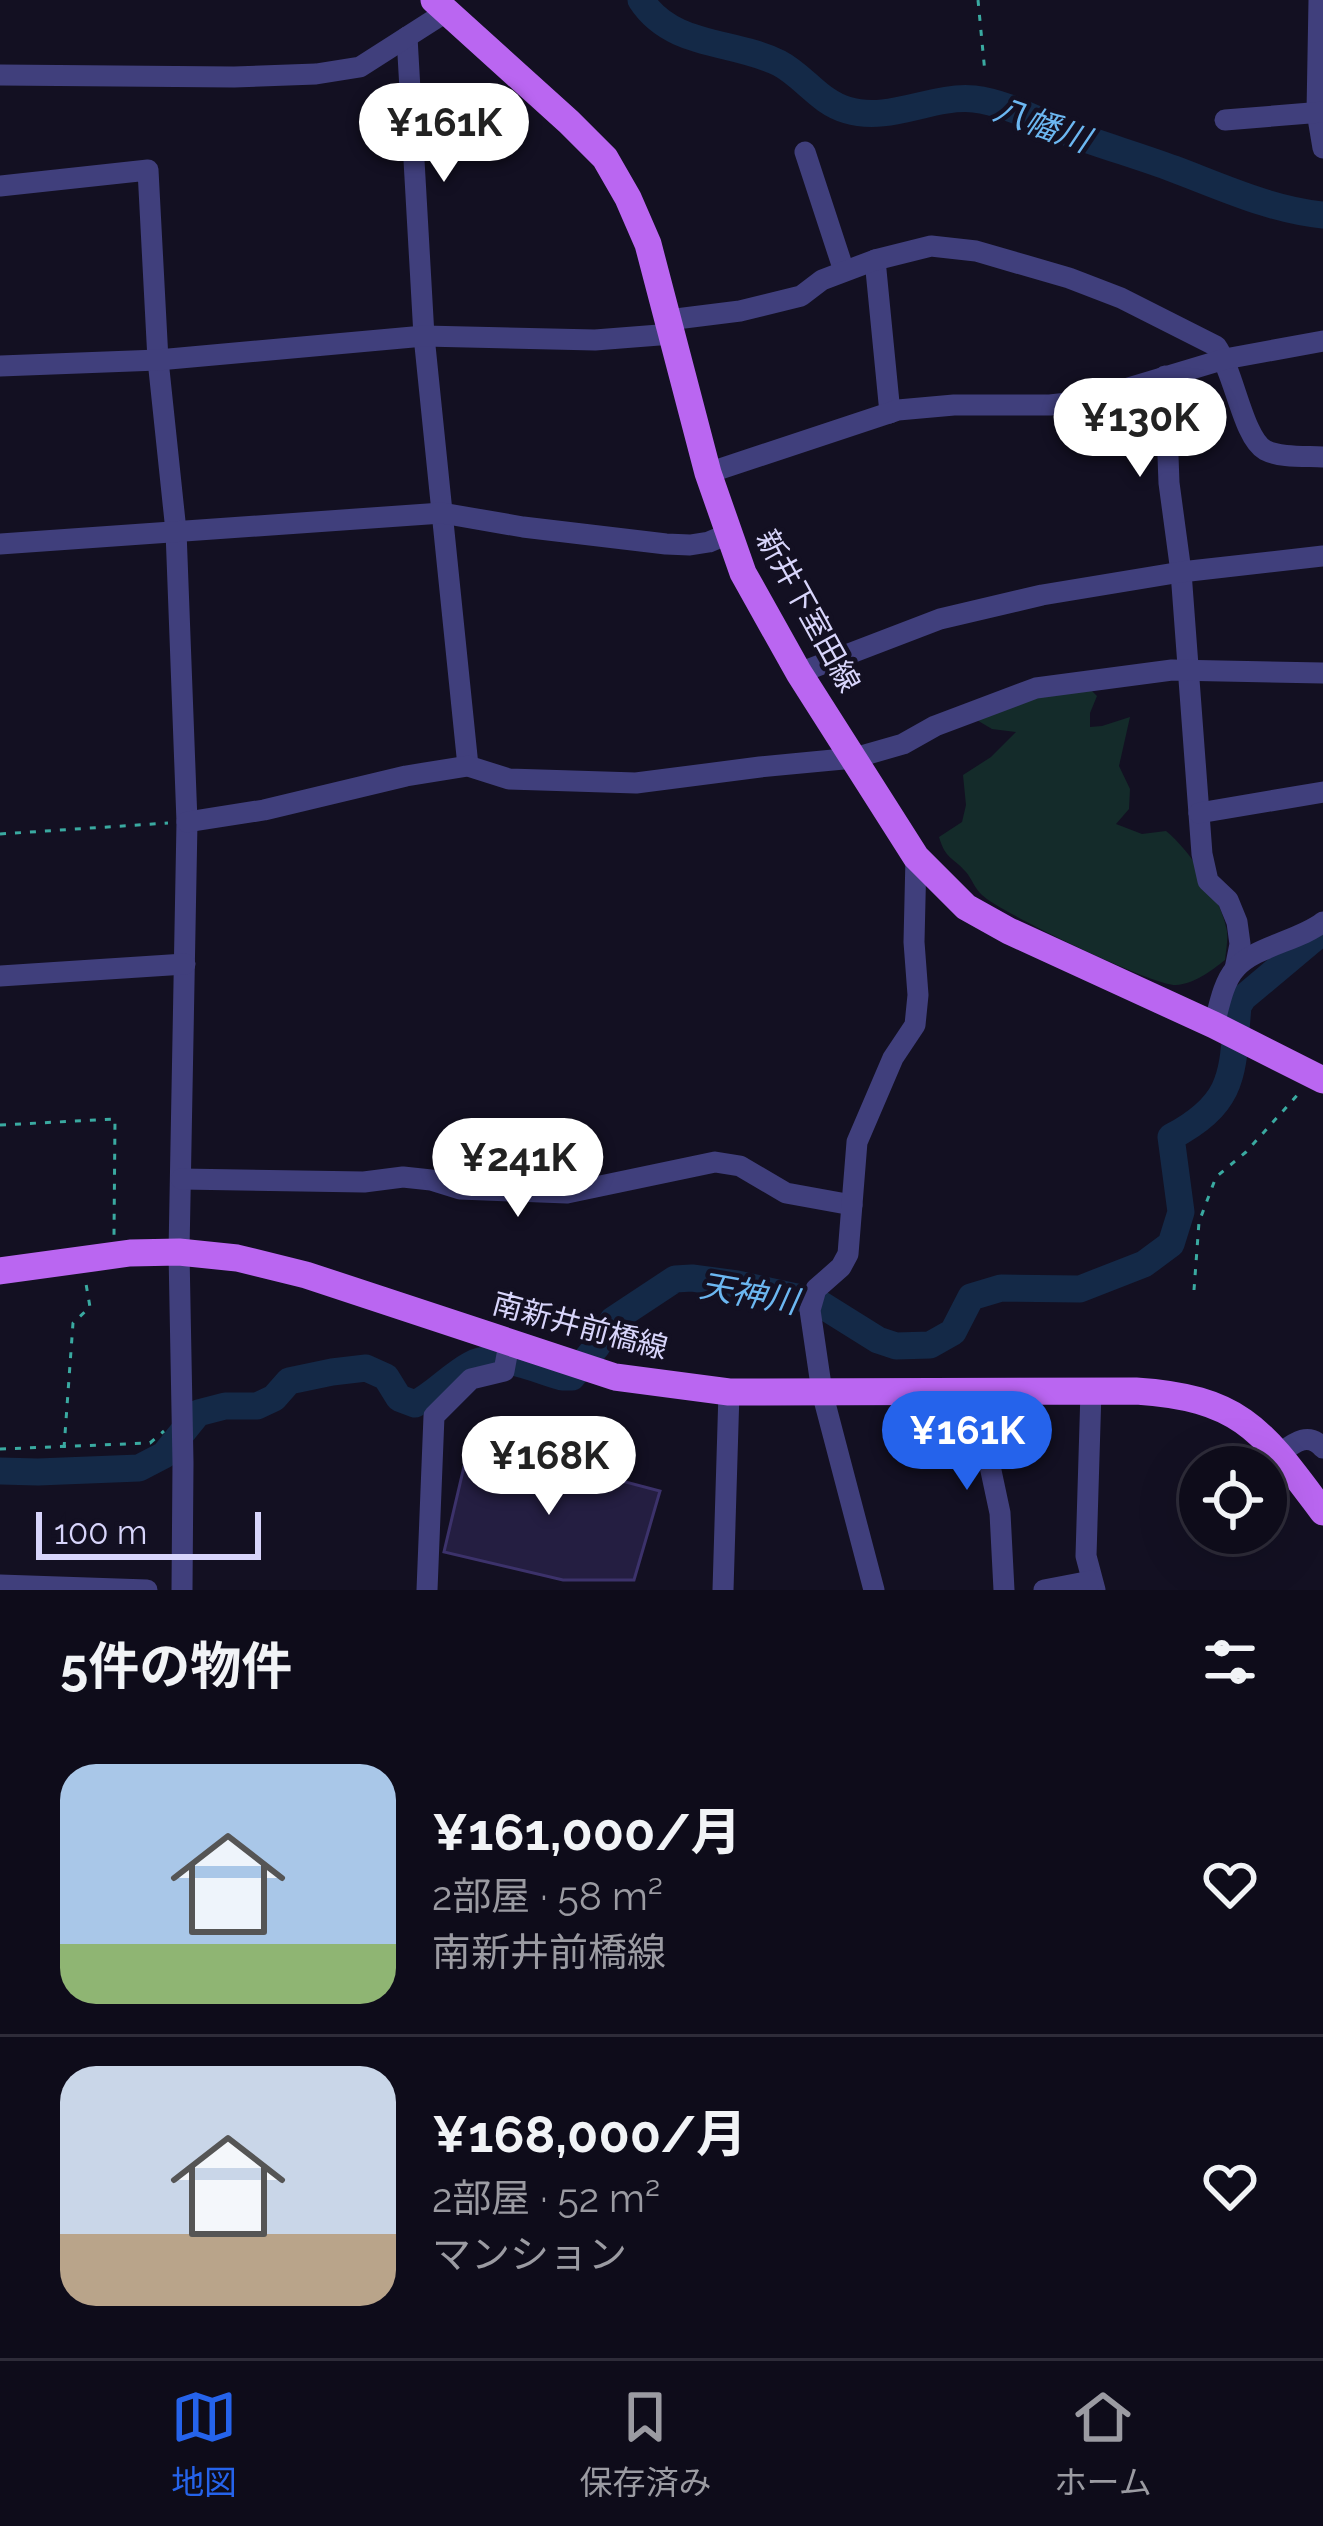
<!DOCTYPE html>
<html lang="ja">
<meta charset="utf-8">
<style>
body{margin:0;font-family:Raleway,"Noto Sans JP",sans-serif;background:#1c1a27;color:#f1f3f6;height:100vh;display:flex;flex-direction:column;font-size:45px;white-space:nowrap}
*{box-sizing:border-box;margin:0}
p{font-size:39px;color:#9b9ba2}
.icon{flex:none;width:66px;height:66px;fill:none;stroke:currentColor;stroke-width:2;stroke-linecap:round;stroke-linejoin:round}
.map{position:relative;height:1590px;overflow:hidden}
.drawer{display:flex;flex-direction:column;background:#0e0c1a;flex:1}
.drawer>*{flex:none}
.tools{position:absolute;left:1179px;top:1446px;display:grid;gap:24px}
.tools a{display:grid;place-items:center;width:108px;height:108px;border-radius:50%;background:#0e0c1a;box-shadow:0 12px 48px #0002,0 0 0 3px #2e2c39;font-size:60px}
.scale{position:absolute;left:36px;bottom:30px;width:225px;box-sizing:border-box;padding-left:12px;border:6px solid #d8d5fb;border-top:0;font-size:33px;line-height:42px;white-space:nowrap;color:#d8d5fb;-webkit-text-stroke:9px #131022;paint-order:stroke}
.price{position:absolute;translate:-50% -102px;padding:0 27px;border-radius:42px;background:#fff;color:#222;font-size:39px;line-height:78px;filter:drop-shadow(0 3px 6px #0008)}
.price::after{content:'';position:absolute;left:50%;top:72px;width:36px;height:27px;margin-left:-18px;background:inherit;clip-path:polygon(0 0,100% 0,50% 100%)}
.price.on{background:#2563eb;color:#fff}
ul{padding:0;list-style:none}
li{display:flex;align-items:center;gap:36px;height:300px;padding:0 60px}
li+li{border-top:3px solid #2e2c39}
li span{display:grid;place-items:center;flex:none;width:336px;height:240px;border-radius:36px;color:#555}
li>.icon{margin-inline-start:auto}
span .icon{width:144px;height:144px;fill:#fffc;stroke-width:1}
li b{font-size:51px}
h2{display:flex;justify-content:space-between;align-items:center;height:144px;padding:0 60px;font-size:51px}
.tab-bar{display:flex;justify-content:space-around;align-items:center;height:168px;border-top:3px solid #2e2c39;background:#0e0c1a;font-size:33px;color:#9b9ba2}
.tab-bar a{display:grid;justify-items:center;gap:6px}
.tab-bar .on{color:#2563eb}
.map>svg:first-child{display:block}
.green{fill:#142b2a}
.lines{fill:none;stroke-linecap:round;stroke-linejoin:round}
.river{stroke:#142947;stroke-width:27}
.building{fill:#241e41;stroke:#3c326b;stroke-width:3}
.path{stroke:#3aaaa1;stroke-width:3;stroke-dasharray:6 9;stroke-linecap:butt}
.minor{stroke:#403f7c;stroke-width:21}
.major{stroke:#ba66f1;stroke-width:27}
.labels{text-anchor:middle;stroke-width:9;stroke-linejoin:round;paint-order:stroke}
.street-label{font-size:30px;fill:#d8d5fb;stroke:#131022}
.water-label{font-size:33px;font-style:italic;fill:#6cb7f1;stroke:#131022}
</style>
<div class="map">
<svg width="1323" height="1590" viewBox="0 0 1323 1590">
<rect width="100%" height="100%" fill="#131022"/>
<path class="green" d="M1087,686L1097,696L1090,713V727L1102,726L1130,717L1119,766L1130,789L1129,809L1116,824L1142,834L1166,831C1191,851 1221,899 1227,931C1228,941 1226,950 1225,960C1211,971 1194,984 1176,985C1153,986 999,912 982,895C975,889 972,879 966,872C952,856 946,860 939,837L962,822L966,805L963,775L991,757L1016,732L992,729L975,719L982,708Z"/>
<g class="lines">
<g class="river">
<path d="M641,0C672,48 733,40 779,63C804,76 819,102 847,110C890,123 931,95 974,99C1008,103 1037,121 1069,133C1104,146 1139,156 1174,169C1222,187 1271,210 1323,215"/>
<path d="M0,1471L38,1472L139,1468L164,1455L198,1413L225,1406H257L274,1398L289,1381L332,1372L366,1368L386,1377L399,1398L415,1404C436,1393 450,1376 470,1365C496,1350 536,1370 562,1377H572L597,1346L613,1320L675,1279L692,1278L737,1284L801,1298L822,1305L878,1340L896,1346L930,1345L953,1332L971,1297L1001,1288L1080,1289L1144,1264L1171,1244L1181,1212L1171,1137C1237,1102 1232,1072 1238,1006L1243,998L1323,931"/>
</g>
</g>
<polygon class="building" points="470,1441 660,1491 634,1580 563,1580 444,1552"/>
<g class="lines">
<g class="path">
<polyline points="978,0 985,73"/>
<polyline points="0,834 168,823"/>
<polyline points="0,1125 115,1119 114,1236"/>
<polyline points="1194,1290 1199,1222 1216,1177 1246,1152 1301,1091"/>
<polyline points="64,1448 73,1323 90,1307 85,1278"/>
<polyline points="0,1449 150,1443 164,1431"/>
</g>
<g class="minor">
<polyline points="1319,0 1317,112 1323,148"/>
<polyline points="407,37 424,336 468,766"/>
<polyline points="0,75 234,77 316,74 360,67 446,12"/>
<polyline points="1225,120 1323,112"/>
<polyline points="805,152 844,271"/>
<polyline points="0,186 148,170 158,360 176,531 187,822 179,1252 183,1463 182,1590"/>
<polyline points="875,260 890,413"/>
<path d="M668,320L740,311L801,296L822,280L875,260L931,246L976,251L1069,278L1121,298L1216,346C1234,371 1243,438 1265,450C1280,458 1306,456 1323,457"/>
<polyline points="0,366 158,360 424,336 595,340 672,334"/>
<polyline points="1165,376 1169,483 1181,572 1202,854 1208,881 1228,900 1237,922 1240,944 1235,969"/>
<polyline points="708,473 898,410 954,405 1050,405 1085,401 1225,359 1323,341"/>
<polyline points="0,544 442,513 523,527 666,544 690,545 709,542 728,534"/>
<polyline points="799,673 940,619 1042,595 1181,572 1323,556"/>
<polyline points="1199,813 1323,792"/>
<polyline points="187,822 264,810 406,776 468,766 509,779 636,783 760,767 854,758 903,744 935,726 1036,688 1172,670 1323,673"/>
<polyline points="0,976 185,964"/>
<path d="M1214,1025C1219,1007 1223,983 1235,969C1255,946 1299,941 1323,922"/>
<polyline points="181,1179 364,1182 403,1177 431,1180 460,1189 567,1193 715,1162 740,1166 786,1193 852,1205"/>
<polyline points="974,1391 1000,1513 1004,1590"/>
<polyline points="1091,1391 1086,1556 1095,1590"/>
<path d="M1279,1454C1294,1443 1308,1431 1323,1448"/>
<polyline points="0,1585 147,1590"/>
<polyline points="427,1590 434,1416 471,1379 504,1371 509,1344"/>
<polyline points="723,1590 729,1392"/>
<polyline points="874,1590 822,1392 810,1310 816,1289 841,1267 848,1254 857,1142 893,1058 915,1025 918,995 914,942 916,857"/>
<polyline points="1044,1590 1091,1581"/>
</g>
<g class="major">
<polyline points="434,0 569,122 605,158 628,198 648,244 708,473 743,573 799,673 916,857 966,907 1009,931 1214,1025 1323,1080"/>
<path d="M0,1271L130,1253L179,1252L237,1258L306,1275L615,1377L729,1392L1136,1391C1243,1398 1263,1432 1323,1512"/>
</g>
</g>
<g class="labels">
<g class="street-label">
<text transform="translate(808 611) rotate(61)" y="10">新井下室田線</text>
<text transform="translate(580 1326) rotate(15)" y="10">南新井前橋線</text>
</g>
<g class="water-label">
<text transform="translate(1042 124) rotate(20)" y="12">八幡川</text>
<text transform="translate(749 1293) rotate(10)" y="12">天神川</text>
</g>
</g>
</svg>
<div class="tools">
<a><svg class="icon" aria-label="locate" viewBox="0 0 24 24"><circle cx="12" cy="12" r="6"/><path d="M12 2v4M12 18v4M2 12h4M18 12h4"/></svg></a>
</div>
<div class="scale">100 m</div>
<b class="price" style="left:444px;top:185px">¥161K</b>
<b class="price" style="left:1140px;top:480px">¥130K</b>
<b class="price" style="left:518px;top:1220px">¥241K</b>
<b class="price on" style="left:967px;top:1493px">¥161K</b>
<b class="price" style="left:549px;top:1518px">¥168K</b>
</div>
<section class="drawer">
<h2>5件の物件<svg class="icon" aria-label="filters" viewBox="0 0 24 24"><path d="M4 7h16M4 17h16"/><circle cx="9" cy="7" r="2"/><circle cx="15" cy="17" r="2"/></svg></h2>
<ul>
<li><span style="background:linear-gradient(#a9c7e8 75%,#8fb573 0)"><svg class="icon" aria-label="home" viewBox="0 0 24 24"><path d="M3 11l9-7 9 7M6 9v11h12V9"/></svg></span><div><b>¥161,000/月</b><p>2部屋 · 58 m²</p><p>南新井前橋線</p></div><svg class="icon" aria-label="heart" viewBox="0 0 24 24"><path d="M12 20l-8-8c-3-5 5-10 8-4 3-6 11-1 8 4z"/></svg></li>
<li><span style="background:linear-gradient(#c9d6e8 70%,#b9a48a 0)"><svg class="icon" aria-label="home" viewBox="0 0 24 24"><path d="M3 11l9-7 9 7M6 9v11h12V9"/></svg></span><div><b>¥168,000/月</b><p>2部屋 · 52 m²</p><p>マンション</p></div><svg class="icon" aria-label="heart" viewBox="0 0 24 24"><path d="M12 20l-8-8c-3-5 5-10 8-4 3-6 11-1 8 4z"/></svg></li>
</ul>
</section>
<nav class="tab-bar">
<a class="on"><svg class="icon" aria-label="map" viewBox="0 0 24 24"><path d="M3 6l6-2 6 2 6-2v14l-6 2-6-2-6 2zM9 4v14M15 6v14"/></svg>地図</a>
<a><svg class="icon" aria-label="saved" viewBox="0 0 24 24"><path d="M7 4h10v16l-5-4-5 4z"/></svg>保存済み</a>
<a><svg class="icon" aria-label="home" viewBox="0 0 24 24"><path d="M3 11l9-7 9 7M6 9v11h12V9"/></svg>ホーム</a>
</nav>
